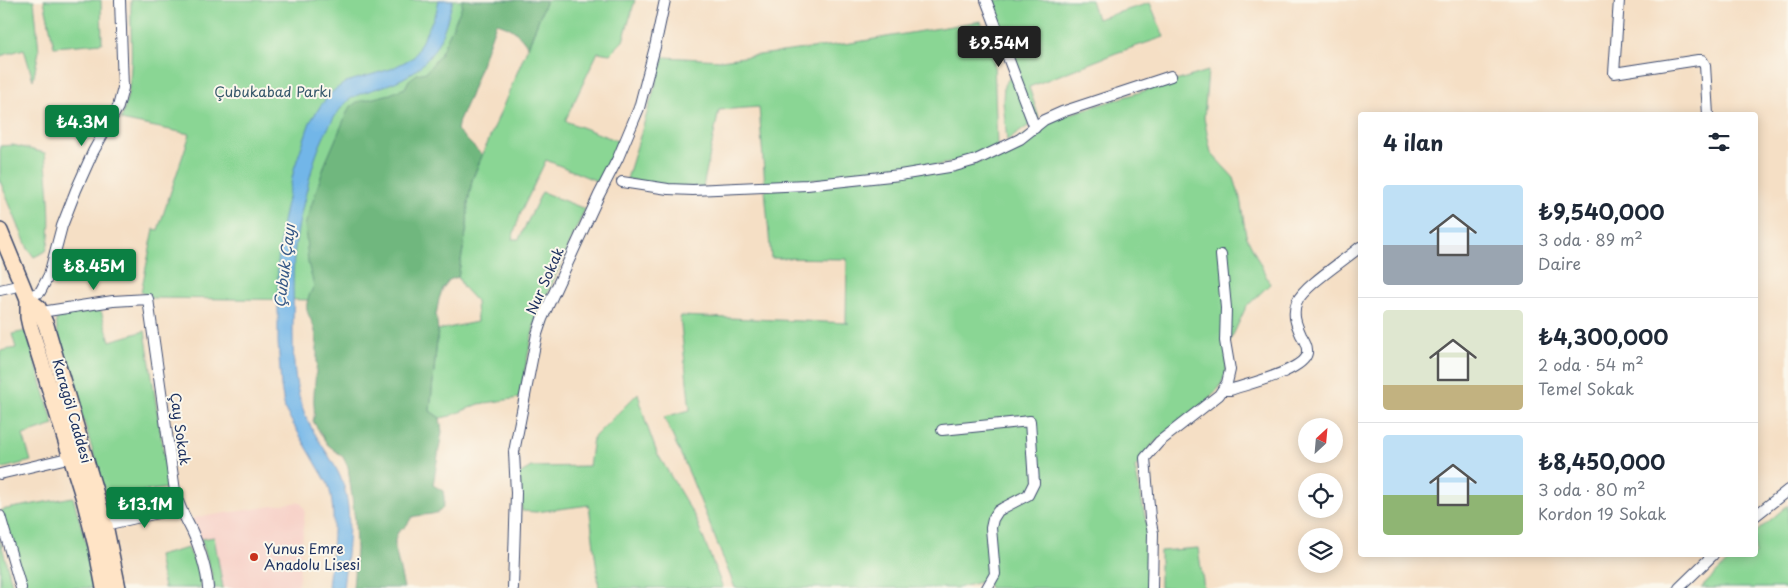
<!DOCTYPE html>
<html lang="tr">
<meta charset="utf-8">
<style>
body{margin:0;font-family:"Playpen Sans",sans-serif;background:#f2f2f3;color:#1f2937;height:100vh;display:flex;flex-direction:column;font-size:19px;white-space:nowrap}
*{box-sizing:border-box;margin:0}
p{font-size:16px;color:#747a83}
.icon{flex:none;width:28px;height:28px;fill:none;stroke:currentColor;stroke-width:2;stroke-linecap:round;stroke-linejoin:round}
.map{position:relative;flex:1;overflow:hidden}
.side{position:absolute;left:1358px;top:112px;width:400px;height:445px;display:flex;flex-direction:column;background:#fff;border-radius:5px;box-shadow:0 2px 12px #0003}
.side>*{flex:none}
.needle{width:32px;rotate:26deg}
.buttons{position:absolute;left:1298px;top:418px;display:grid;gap:10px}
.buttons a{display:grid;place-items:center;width:45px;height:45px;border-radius:50%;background:#fff;box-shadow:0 2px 12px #0003;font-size:25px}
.price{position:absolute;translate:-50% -42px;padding:0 11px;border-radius:5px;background:#0b8043;color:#fff;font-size:16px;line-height:32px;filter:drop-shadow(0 1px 2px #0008)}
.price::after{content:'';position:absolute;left:50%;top:30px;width:15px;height:11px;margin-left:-8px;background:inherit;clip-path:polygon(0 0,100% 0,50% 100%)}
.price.current{background:#222;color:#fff}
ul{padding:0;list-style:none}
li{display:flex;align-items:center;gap:15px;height:125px;padding:0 25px}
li+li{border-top:1px solid #e0e1e3}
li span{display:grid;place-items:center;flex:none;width:140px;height:100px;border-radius:5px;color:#555}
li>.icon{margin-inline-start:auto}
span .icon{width:60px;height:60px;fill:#fffc;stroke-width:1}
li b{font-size:21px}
h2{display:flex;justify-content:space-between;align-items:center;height:60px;padding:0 25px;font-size:21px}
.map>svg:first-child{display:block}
.built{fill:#f7d1c8}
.green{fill:#8ad694;stroke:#528279}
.forest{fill:#6fb77e;stroke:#45736e}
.water{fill:#72b6e8;stroke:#4672a3}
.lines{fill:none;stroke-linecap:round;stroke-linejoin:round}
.street-casing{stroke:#3c496d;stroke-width:12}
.secondary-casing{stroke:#3c496d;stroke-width:18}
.street{stroke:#fff;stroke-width:10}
.secondary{stroke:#ffe4c6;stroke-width:15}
.poi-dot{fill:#c8321e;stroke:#fbf7ec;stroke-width:2}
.labels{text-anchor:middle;stroke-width:4;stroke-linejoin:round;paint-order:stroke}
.park-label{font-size:14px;fill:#37596c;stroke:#fbf7ec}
.street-label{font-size:14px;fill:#1b2f5e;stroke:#fbf7ec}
.poi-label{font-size:14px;fill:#1b2f5e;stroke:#fbf7ec;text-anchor:start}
.water-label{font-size:15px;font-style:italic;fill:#355887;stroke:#fbf7ec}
</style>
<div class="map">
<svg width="1788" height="588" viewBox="0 0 1788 588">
<rect width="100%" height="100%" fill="#fbf7ec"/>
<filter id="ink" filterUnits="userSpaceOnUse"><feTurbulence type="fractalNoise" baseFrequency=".02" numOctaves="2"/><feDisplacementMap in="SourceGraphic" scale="10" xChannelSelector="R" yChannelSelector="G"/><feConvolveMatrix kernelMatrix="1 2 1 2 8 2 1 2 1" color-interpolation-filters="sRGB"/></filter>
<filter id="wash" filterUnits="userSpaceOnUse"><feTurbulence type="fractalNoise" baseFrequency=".0096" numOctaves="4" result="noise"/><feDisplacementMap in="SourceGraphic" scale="20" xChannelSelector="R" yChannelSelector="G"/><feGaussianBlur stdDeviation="1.12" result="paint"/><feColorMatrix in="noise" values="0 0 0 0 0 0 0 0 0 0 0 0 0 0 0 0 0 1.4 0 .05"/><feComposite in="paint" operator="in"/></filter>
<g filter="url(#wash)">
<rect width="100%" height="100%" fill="#f5dfc5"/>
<polygon class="built" points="300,502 305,509 298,588 214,588 212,575 193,518"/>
<g class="green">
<polygon points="0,0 34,0 39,51 33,80 24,49 0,56"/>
<polygon points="44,0 101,0 102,43 54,47"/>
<path d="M131,0H466L446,59L317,300L152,298L141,292L154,229L158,230L190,134L121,120C136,75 130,45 131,0Z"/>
<polygon points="546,0 635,0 623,41 610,54 598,52 565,121 618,141 599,182 546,160 521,212 512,239 519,239 542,192 585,209 535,322 519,398 479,404 450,416 440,418 430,411 438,330 477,322 476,301 463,287 458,277 467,227 468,203 472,180 532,37"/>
<polygon points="991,0 1091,0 1097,19 1150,3 1164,37 1116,53 1029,87 1039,118 1007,141 1003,101 1004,85 1014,72"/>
<polygon points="981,21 994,61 997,147 955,162 915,169 765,185 759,107 719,110 703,187 672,187 627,179 664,57 721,60 851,43"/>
<polygon points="1208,71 1204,118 1211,153 1234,178 1240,198 1246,235 1270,284 1246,307 1228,346 1226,373 1220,387 1207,401 1153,444 1135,468 1148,531 1148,588 990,588 988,584 984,581 958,588 735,588 690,475 664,417 690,410 680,316 849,323 846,323 847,259 771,258 765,190 980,162 1050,120"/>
<path d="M13,145L45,153C47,177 54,231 46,251L34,257L28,249L0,181V146Z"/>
<polygon points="101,311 110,341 145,331 169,488 106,496 57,331 56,319 61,315"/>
<polygon points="26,331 54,425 23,435 31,461 0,469 0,351 16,348 12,334"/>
<polygon points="638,393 646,423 657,453 695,517 723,588 599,588 589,505 536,512 522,511 519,474 531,467 589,466 593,438"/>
<polygon points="73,497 93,568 95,588 24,588 1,510"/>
<polygon points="1788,505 1788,588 1701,588 1735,555 1755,555 1755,533"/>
<polygon points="214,537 223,588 214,588 212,575 201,539"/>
<polygon points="0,539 13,588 0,588"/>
<path d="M188,548C195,562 200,573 201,588H164L158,556Z"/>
<polygon points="1198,548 1204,588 1160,588 1160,551"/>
</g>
<path class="forest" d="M462,0H546L528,47C520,34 511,26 496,23L470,96L459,120L457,130L482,155L472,180L468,203L467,227L458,277L449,280L443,288L439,299L436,315L438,330L430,411L440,418L442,432L433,485L443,491C449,519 431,512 412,517L406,526L398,532L395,539V548L404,588H353L356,550L355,520L348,467L343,457L327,444L313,421C316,412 313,405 314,395C315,375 319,357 316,337C313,313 298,314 314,286L308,263L305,225L325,164L349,108L357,102L390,94L405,88L409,80L417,74L426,72L440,55L462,6Z"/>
<path class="water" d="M439,0H453C442,42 431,70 387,85C377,89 357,93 349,100C331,115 316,151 311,173C304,200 297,228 294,255C292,278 294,301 293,323C293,351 293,379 302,406C309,430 327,450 338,472C356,507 347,551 343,588H328C331,555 338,516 328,484L285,410L281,386L278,342V263L283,222L294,169L310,122L321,105L332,92L346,82L391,69L414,57L436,13Z"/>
</g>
<g filter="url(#ink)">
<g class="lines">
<defs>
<g id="street">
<polyline points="986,0 1035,128"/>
<polyline points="1619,0 1614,73 1698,60 1702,60 1705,65 1708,115"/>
<polyline points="622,182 668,189 693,190 807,185 900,175 955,166 976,160 1020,139 1044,120 1062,112 1171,76"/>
<polyline points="0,290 22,285"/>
<polyline points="27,297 40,292 49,275 62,226 76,190 93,152 118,107 123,88 120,0"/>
<path d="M41,312L113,301L148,299L175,491C178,506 185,517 192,531C199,546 207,571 208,588"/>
<path d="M1224,390H1230C1247,384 1304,371 1307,353C1308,346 1304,340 1301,335C1296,324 1292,314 1297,302C1304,286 1345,260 1360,247"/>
<polyline points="942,430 1030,421 1034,483 1028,495 1003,508 998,511 993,519 991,528 995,574 987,588"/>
<polyline points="0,474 72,457"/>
<polyline points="0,516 21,588"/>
<polyline points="1755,516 1788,490"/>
<polyline points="105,525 180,508"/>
<polyline points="513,588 516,493 514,452 537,334 542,319 599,195 618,158 639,108 655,47 665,0"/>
<polyline points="1152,588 1153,533 1150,518 1145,458 1159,442 1219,395 1227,383 1230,370 1225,341 1226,308 1221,255"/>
<polyline points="1679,588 1713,555"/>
</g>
<g id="secondary">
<polyline points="0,231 28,299 28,317 30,326 84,499 96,546 104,588"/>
<polyline points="28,299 38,307 46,325 105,525 118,588"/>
</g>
</defs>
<use href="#street" class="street-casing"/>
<use href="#secondary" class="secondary-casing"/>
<use href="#street" class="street"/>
<use href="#secondary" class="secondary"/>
</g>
</g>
<circle class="poi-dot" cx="254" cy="557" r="5"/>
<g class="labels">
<g class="park-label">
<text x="273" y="97">Çubukabad Parkı</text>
</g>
<g class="street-label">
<text transform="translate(545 281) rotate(-66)" y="5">Nur Sokak</text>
<text transform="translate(72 411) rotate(74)" y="5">Karagöl Caddesi</text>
<text transform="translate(180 429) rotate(82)" y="5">Çay Sokak</text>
</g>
<g class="poi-label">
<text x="264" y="554">Yunus Emre<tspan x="264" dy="16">Anadolu Lisesi</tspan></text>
</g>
<g class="water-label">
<text transform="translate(285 266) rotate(-83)" y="5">Çubuk Çayı</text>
</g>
</g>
</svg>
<div class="buttons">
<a><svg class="needle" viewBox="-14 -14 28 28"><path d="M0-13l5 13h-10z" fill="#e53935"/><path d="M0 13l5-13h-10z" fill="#747a83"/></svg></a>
<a><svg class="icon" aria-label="locate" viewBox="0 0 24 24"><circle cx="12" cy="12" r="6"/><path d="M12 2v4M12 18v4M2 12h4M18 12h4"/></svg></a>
<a><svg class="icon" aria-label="layers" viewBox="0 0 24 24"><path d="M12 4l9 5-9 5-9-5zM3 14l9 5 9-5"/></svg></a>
</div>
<b class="price current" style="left:999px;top:68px">₺9.54M</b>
<b class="price" style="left:82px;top:147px">₺4.3M</b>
<b class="price" style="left:94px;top:291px">₺8.45M</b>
<b class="price" style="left:145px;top:529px">₺13.1M</b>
<section class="side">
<h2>4 ilan<svg class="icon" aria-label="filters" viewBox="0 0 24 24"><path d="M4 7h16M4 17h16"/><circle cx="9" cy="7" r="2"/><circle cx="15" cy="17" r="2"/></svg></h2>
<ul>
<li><span style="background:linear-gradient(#bfe0f5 60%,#9aa5b1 0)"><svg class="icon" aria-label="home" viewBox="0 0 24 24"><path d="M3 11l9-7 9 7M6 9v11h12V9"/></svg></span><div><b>₺9,540,000</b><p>3 oda · 89 m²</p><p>Daire</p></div></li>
<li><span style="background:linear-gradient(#dfe7d0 75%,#c2b280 0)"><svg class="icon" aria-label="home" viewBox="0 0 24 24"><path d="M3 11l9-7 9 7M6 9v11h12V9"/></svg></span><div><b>₺4,300,000</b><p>2 oda · 54 m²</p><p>Temel Sokak</p></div></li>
<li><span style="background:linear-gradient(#bfe0f5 60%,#8fb573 0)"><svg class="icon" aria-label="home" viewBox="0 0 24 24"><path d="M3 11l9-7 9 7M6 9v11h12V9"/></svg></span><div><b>₺8,450,000</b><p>3 oda · 80 m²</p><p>Kordon 19 Sokak</p></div></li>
</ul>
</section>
</div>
